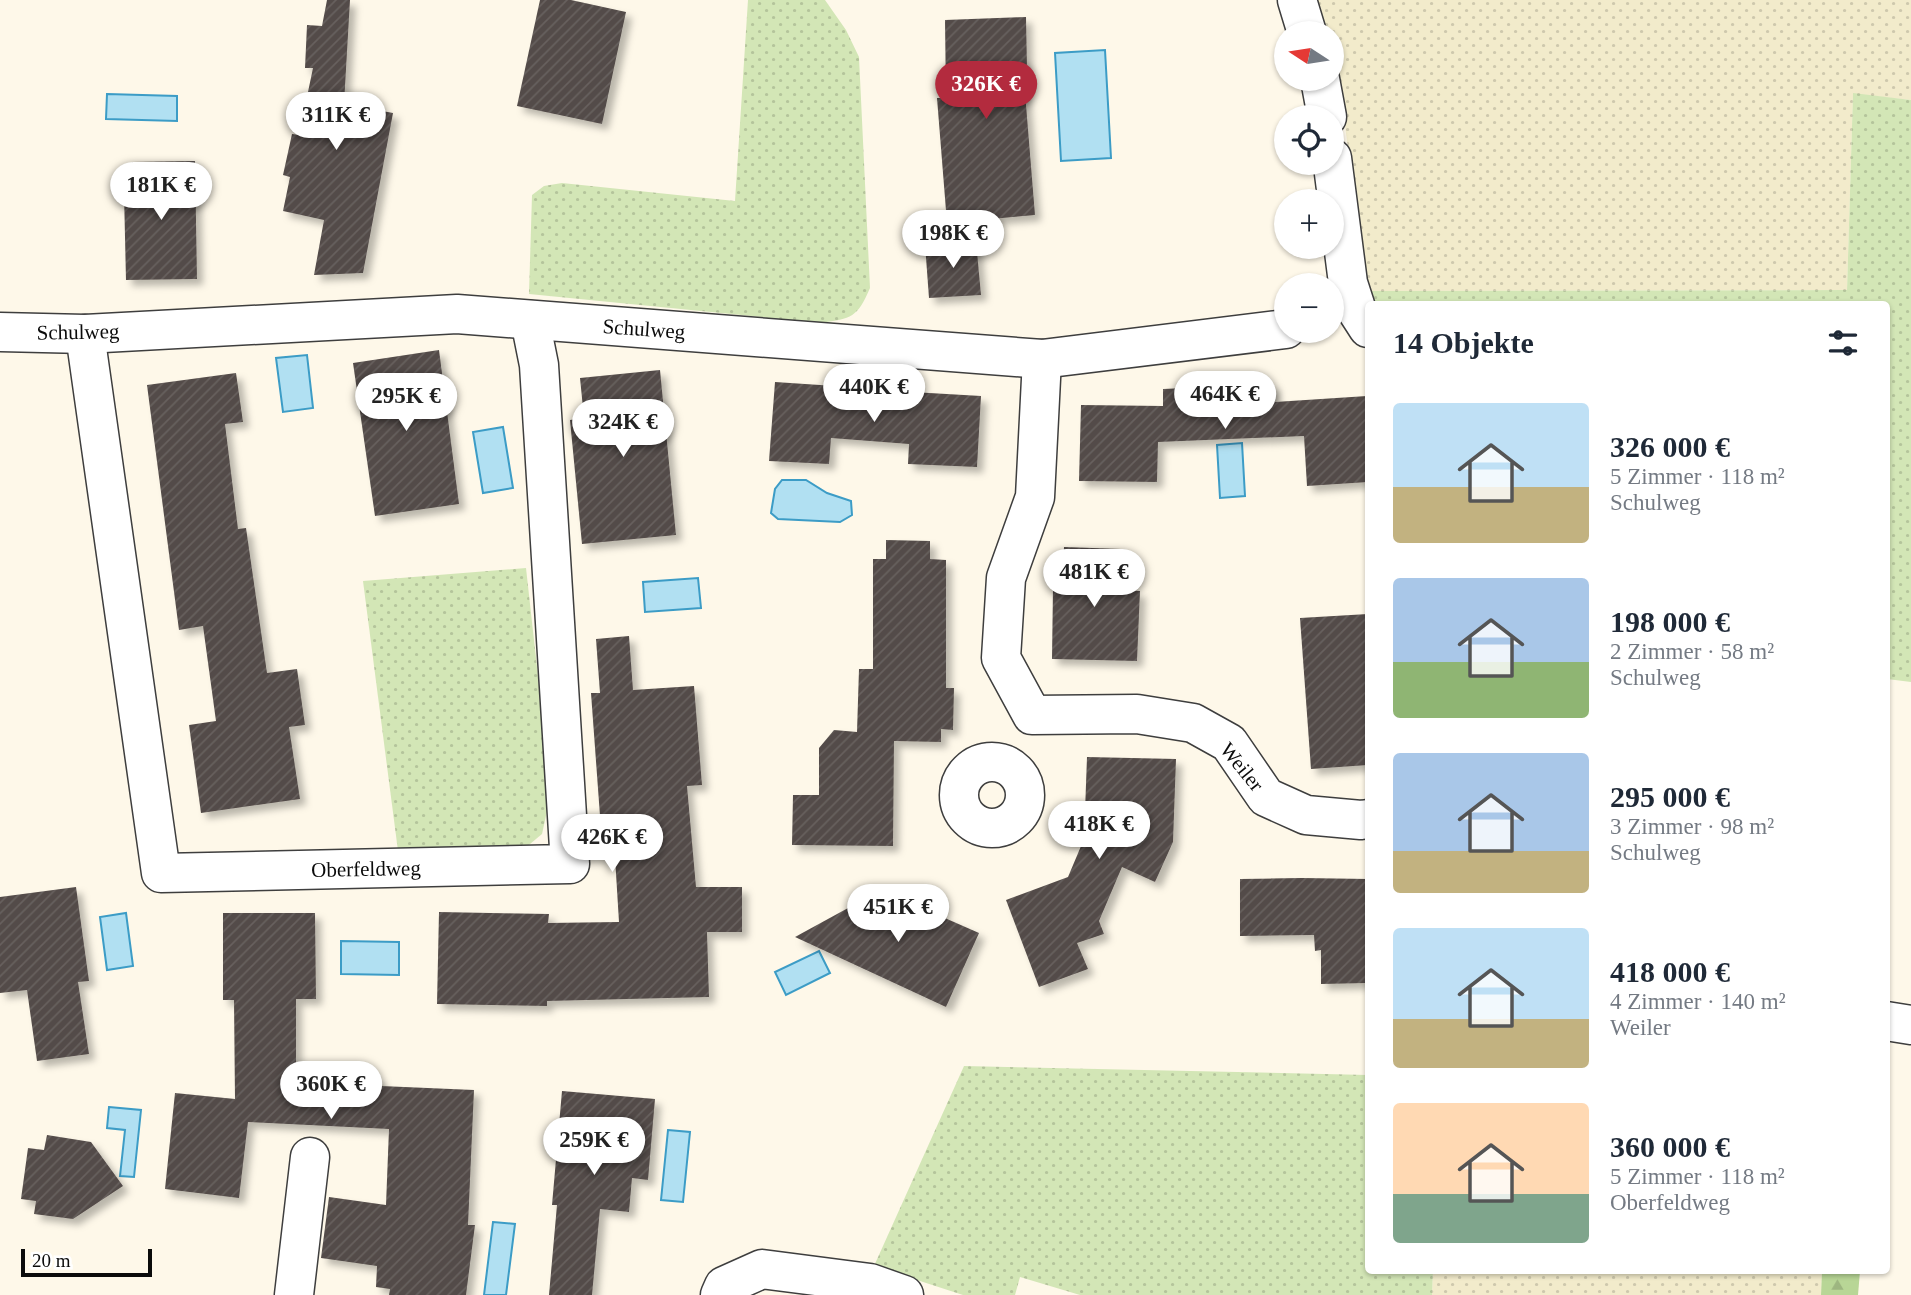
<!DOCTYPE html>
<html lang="de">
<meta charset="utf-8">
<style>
body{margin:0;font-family:Georgia,serif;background:#f2f2f3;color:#1f2937;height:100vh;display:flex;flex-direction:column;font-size:26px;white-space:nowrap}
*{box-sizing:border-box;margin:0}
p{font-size:23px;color:#747a83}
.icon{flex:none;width:38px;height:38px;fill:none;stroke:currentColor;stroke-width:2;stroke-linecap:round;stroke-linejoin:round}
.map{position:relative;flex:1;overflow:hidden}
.panel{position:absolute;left:1365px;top:301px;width:525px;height:973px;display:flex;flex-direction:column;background:#fff;border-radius:7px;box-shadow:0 2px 5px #0004}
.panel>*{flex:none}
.needle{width:46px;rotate:282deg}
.buttons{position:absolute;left:1274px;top:21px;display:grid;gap:14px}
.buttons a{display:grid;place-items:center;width:70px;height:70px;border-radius:50%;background:#fff;box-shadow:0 2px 5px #0004;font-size:35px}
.scale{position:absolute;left:21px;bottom:18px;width:131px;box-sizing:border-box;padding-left:7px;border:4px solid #0b0b0b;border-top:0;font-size:19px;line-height:24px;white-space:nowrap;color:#0b0b0b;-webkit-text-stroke:5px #fff;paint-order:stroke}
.price{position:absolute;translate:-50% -60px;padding:0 16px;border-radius:24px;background:#fff;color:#222;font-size:23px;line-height:46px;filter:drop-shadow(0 2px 4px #0008)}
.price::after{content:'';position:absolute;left:50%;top:42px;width:21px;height:16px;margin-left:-10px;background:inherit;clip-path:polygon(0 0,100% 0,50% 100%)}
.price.on{background:#b32b3e;color:#fff}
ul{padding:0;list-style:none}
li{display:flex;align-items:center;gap:21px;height:175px;padding:0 28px}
li span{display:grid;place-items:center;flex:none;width:196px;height:140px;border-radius:7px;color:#555}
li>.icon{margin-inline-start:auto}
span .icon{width:84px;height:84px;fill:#fffc;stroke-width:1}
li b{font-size:30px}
h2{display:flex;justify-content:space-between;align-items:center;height:84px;padding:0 28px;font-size:30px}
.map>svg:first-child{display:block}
.farmland{fill:url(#farmland-dots)}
.grass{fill:url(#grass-dots)}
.forest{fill:url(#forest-firs)}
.water{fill:#b1e0f2;stroke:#3c9cc6;stroke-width:2}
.building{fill:url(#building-hatch);filter:url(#shadow)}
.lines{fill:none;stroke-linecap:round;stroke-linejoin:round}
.minor-casing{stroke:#3e3e3e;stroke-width:41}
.minor{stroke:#fff;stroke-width:38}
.labels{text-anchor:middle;stroke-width:7;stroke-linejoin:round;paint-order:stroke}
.street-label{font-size:21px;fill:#0b0b0b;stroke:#fff}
</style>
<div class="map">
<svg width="1911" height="1295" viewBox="0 0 1911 1295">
<defs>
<pattern id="farmland-dots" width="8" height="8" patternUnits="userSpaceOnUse" patternTransform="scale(1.75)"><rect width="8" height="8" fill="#f2ebcb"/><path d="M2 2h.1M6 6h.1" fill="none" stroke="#cec8ad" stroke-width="1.8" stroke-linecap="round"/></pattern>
<pattern id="grass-dots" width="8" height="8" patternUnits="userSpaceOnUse" patternTransform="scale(1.75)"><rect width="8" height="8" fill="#d3e6b6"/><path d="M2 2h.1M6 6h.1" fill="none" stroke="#b4c49b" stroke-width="1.8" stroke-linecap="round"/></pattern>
<pattern id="forest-firs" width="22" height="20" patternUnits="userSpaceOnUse" patternTransform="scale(1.75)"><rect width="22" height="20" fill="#b8d696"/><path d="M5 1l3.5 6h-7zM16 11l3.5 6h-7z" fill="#9db680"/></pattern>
<pattern id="building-hatch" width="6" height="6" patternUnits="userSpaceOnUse" patternTransform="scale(1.75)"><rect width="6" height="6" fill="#534b48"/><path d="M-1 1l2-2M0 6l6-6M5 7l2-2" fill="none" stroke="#67605e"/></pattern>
<filter id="shadow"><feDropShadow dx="6" dy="6" stdDeviation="3.5" flood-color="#0004"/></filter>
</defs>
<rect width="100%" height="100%" fill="#fef8e9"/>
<g class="farmland">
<polygon points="1314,0 1911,0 1911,100 1853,94 1847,290 1366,291 1340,86 1332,58 1332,33 1324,33"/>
<polygon points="1433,1271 1822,1271 1821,1295 1432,1295"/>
</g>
<g class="grass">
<path d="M748,0H825L846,30L859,57L870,288C857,318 852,318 821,323L529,294L532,195L544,186L562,183L735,201Z"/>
<polygon points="1853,93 1911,100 1911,682 1887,679 1886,304 1373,304 1366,291 1847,290"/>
<polygon points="526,568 551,793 542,834 524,849 398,851 363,581"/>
<polygon points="964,1066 1368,1075 1368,1270 1433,1271 1432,1295 1080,1295 1020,1277 1015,1295 963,1295 874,1266"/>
</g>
<polygon class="forest" points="1822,1271 1860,1271 1858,1295 1821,1295"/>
<g class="water">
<polygon points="1105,50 1111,158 1061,161 1055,53"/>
<polygon points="107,94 177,96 177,121 106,119"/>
<polygon points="307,355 313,408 283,412 276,358"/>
<polygon points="503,427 513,488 483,493 473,432"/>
<polygon points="1242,443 1245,496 1220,498 1217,445"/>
<polygon points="782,480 806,480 827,493 851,501 852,515 840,522 778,519 771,513 775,489"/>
<polygon points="698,578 701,608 645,612 643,582"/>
<polygon points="126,913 133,966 107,970 100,917"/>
<polygon points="341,941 399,942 399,975 341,974"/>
<polygon points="819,951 830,973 786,995 775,972"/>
<polygon points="109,1107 141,1110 134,1177 120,1176 125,1130 107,1128"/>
<polygon points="668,1130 690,1132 683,1202 661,1200"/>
<polygon points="493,1222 515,1224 506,1295 484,1295"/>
</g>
<g class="building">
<polygon points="327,0 350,0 344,104 393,113 363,273 314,275 324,220 283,211 290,177 283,175 292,134 299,135 313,68 305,68 307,25 322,26"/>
<polygon points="540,0 571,0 626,12 602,124 517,106"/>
<polygon points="1026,17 1027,68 1023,68 1035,215 947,223 937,98 946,98 945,20"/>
<polygon points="195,161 197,279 126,280 124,193 132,193 132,162"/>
<polygon points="976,241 981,295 929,298 925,244"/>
<polygon points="439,350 459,504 375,516 353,363"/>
<polygon points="660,370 676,535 582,544 570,420 584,418 580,378"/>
<polygon points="236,373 243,422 225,424 238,529 246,528 267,673 297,669 305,725 289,727 300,799 201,813 189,725 216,721 203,626 179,630 147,385"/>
<polygon points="775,382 835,386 834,392 912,398 912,392 981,396 977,467 908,464 909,444 831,438 829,464 769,461"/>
<polygon points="1274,384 1275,402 1367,396 1368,482 1307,486 1304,436 1158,442 1157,482 1079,481 1081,405 1163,406 1163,389"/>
<polygon points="886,540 930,541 930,559 946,560 946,688 954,688 953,730 941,729 941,742 894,741 893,846 792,845 793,795 819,795 819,748 834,730 857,732 859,669 873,669 873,559 886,559"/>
<polygon points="1064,547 1121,549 1119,590 1140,591 1137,661 1052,659 1053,588 1062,588"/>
<polygon points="1368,614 1368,765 1311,769 1300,618"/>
<polygon points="629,636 633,690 694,686 702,785 687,786 696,887 742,887 742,932 707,932 709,997 547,1001 547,1006 437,1004 439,912 549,914 548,923 619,922 614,841 602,843 591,693 600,693 596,639"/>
<polygon points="1087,757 1176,759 1173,842 1155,882 1122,867 1099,921 1104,934 1077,943 1088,969 1039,987 1006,900 1068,877 1084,839"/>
<polygon points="1302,878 1368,879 1368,983 1321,984 1321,950 1315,951 1314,935 1240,936 1240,879"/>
<polygon points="76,887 89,981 78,982 89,1054 37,1061 27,990 0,993 0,897"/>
<polygon points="881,890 979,933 946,1007 795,937"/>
<polygon points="223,913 315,913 316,999 296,999 296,1075 381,1079 381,1086 474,1090 468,1225 475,1225 466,1295 389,1295 390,1289 376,1287 377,1266 321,1258 329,1197 386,1205 389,1129 248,1122 239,1198 165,1189 175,1093 235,1099 234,1000 223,1000"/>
<polygon points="562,1091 655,1099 648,1180 632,1178 629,1212 600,1209 592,1295 549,1295 557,1205 552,1205"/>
<polygon points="47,1135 91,1142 123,1186 73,1219 34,1214 36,1201 21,1199 28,1148 44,1150"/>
</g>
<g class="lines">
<defs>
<g id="minor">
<polyline points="1297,0 1307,33"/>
<polyline points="1320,79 1327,117"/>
<polyline points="1332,158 1348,283 1357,311 1368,328"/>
<polyline points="0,332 85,334 457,314 1042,359 1286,329"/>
<polyline points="85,334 161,873 570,864 539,365 530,320"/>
<polyline points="1042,359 1035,497 1006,578 1001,658 1032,715 1137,714 1193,723 1229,743 1266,797 1306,815 1361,820 1368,819"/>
<circle cx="992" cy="795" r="33"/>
<polyline points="1886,1021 1911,1025"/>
<polyline points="294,1295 310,1157"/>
<polyline points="720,1295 724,1286 762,1269 870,1283 904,1295"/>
</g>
</defs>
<use href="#minor" class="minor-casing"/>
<use href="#minor" class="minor"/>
</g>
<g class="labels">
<g class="street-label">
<text transform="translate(644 329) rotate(4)" y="7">Schulweg</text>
<text transform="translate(78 332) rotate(-1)" y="7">Schulweg</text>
<text transform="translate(1242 767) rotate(51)" y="7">Weiler</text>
<text transform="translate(366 869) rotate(-1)" y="7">Oberfeldweg</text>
</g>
</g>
</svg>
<div class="buttons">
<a><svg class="needle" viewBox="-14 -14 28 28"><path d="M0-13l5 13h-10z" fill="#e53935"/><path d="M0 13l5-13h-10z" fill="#747a83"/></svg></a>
<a><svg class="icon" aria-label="locate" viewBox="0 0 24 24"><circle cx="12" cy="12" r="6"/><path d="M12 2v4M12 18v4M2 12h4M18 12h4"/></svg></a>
<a>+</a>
<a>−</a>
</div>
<div class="scale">20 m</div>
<b class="price on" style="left:986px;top:121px">326K €</b>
<b class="price" style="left:336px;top:152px">311K €</b>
<b class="price" style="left:161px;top:222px">181K €</b>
<b class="price" style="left:953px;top:270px">198K €</b>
<b class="price" style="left:874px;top:424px">440K €</b>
<b class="price" style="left:1225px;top:431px">464K €</b>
<b class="price" style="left:406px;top:433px">295K €</b>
<b class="price" style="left:623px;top:459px">324K €</b>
<b class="price" style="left:1094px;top:609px">481K €</b>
<b class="price" style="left:1099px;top:861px">418K €</b>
<b class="price" style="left:612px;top:874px">426K €</b>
<b class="price" style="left:898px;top:944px">451K €</b>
<b class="price" style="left:331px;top:1121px">360K €</b>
<b class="price" style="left:594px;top:1177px">259K €</b>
<section class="panel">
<h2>14 Objekte<svg class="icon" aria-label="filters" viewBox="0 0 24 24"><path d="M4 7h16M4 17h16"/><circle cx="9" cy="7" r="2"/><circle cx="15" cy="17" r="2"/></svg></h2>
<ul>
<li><span style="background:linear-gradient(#bfe0f5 60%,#c2b280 0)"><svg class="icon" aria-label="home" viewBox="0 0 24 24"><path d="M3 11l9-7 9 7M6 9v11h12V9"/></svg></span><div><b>326 000 €</b><p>5 Zimmer · 118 m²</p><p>Schulweg</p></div></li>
<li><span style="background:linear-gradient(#a9c7e8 60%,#8fb573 0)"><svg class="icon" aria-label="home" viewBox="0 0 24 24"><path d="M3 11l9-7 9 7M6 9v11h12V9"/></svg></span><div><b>198 000 €</b><p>2 Zimmer · 58 m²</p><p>Schulweg</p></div></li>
<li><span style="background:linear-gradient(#a9c7e8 70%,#c2b280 0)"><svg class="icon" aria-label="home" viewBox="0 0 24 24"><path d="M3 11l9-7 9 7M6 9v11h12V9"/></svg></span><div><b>295 000 €</b><p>3 Zimmer · 98 m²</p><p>Schulweg</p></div></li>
<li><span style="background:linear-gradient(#bfe0f5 65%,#c2b280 0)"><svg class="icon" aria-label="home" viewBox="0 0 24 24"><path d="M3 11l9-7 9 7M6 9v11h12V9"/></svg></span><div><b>418 000 €</b><p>4 Zimmer · 140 m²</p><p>Weiler</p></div></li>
<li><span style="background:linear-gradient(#ffd9b3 65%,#7fa58c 0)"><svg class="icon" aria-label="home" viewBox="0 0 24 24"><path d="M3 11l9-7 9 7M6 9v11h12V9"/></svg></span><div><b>360 000 €</b><p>5 Zimmer · 118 m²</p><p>Oberfeldweg</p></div></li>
</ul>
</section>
</div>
